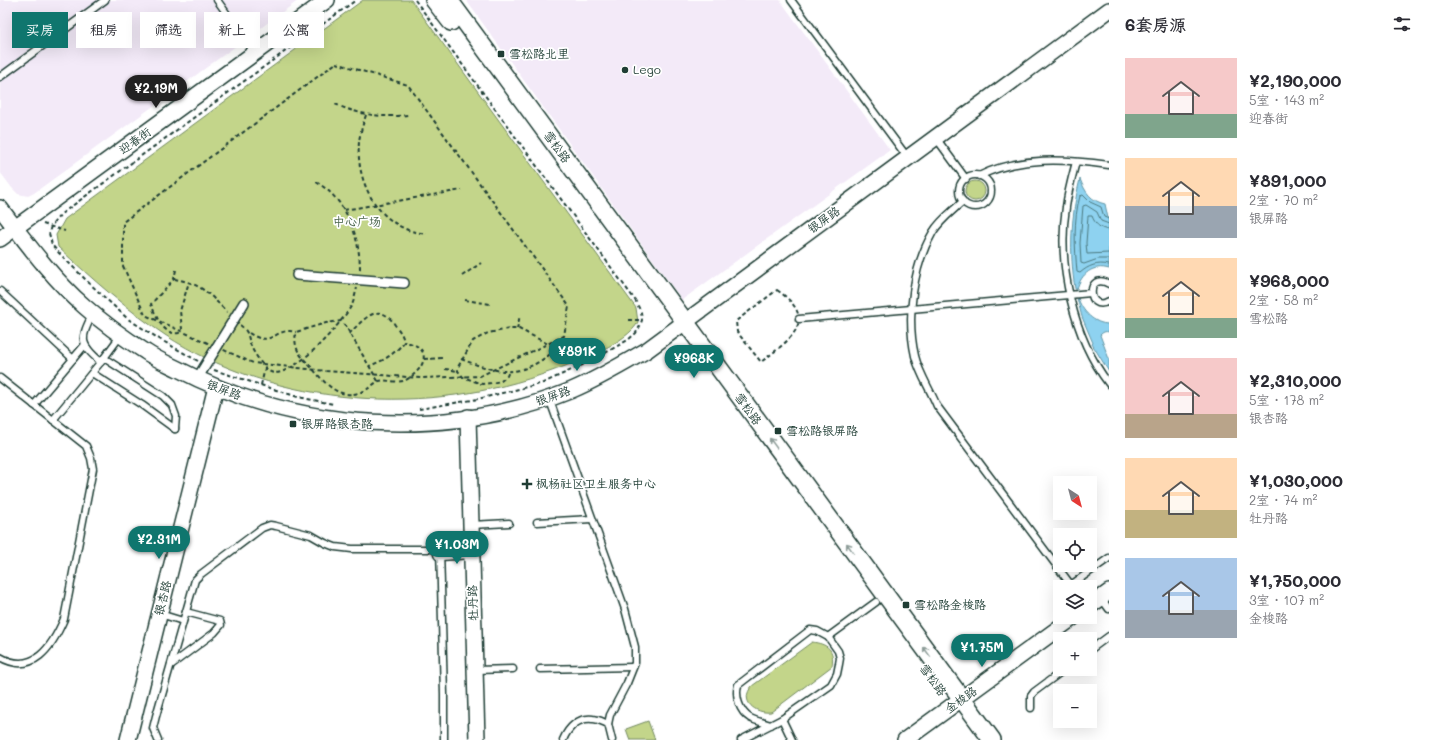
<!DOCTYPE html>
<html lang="zh">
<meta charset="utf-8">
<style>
body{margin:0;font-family:Mali,"LXGW WenKai TC",sans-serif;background:#f7f7f7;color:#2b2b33;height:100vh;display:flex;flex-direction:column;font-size:15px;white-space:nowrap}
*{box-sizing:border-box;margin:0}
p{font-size:13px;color:#7c7c81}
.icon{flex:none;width:22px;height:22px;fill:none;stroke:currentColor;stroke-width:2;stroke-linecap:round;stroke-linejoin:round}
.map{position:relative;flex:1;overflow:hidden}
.side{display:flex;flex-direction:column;background:#fff;width:320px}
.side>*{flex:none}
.top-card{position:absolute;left:12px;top:12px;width:380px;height:36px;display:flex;gap:8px}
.needle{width:26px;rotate:144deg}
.tools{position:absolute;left:1053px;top:476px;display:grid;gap:8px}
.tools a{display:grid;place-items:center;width:44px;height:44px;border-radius:0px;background:#fff;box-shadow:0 4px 16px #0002;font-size:20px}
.price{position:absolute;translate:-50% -34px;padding:0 9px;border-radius:14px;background:#0f766e;color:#fff;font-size:13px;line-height:26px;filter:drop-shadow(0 1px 2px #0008)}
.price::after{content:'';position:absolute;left:50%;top:24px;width:12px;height:9px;margin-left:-6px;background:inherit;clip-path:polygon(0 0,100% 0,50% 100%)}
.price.active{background:#222;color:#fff}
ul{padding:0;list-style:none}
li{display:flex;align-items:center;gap:12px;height:100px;padding:0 16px}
li span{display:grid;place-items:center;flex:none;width:112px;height:80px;border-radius:0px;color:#555}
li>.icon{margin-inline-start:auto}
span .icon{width:48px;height:48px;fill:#fffc;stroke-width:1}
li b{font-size:17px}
h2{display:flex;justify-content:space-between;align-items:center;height:48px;padding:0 16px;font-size:17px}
.pill{padding:0 14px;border-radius:0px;background:#fff;box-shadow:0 4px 16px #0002;font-size:14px;line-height:36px}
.pill.active{background:#0f766e;color:#fff}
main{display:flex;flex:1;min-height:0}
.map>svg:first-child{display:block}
.built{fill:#f3eaf8}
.green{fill:#c3d58a;stroke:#71895f}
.water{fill:#8ed2f0;stroke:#6296a5}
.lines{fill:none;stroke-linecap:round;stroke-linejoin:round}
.shore{stroke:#4b797f;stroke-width:1}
.service-casing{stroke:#1f3d34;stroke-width:9}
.pedestrian-casing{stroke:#1f3d34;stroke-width:12}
.minor-casing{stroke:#1f3d34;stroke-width:15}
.tertiary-casing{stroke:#1f3d34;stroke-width:18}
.secondary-casing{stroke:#1f3d34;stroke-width:20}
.path{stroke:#1f3d34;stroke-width:2;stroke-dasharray:4 3;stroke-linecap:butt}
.service{stroke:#fff;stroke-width:6}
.pedestrian{stroke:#fff;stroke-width:9}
.minor{stroke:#fff;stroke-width:12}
.tertiary{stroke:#fff;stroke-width:15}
.secondary{stroke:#fff;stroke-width:17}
.oneway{stroke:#8f9e9a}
.poi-dot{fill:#1f3d34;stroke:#fff;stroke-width:1.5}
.labels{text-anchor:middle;stroke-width:3.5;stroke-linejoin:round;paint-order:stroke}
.poi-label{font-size:12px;fill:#1f3d34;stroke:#fff;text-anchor:start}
.street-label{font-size:12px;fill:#1f3d34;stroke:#fff}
.park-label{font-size:12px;fill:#48634a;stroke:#fff}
</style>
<main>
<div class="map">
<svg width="1109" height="740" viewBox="0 0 1109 740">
<rect width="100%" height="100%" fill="#fff"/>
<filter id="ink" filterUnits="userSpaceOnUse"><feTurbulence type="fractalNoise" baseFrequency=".025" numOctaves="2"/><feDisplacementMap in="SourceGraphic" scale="8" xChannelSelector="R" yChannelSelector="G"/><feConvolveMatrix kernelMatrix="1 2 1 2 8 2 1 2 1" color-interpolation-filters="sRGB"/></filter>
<g filter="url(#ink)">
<g class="built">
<polygon points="0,0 299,0 34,193 28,196 18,194 12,188 0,172"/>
<polygon points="466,0 780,0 890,150 682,300"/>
</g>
<g class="green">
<path d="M363,0H411L636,308L638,322C628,343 574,363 552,371C428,417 278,408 165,335C126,309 92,279 58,247L56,235L65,219Z"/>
<circle cx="975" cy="191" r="10"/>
<path d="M812,642C827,644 835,649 832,666L771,712C755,714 739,701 752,686Z"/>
<polygon points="648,721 655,740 630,740 626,729"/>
</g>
<g class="water">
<path d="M1080,179C1085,192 1091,201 1105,204L1109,223V269C1093,264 1081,274 1077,289H1075C1069,252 1071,215 1080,179Z"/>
<path d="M1077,298H1078C1082,311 1094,324 1109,324V332C1105,331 1103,332 1100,335L1109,359V372L1092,344L1093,343L1082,317Z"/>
</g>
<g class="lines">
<g class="shore">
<path d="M1109,219L1104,217L1101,207L1090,202L1083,195L1080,196C1073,220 1075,248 1077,272L1080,273C1088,266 1097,262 1109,265"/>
<polyline points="1109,224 1101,221 1097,212 1086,205 1083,206 1080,243 1081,263 1084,264 1098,259 1109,259"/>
<path d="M1109,230C1100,229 1095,224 1092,216H1088L1086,243L1087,254L1109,253"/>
</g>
<defs>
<g id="service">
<polyline points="217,0 255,53"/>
<polyline points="791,0 908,158"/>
<polyline points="0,77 105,0"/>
<polyline points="936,138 966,179"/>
<path d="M1076,162C1072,177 1068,191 1066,207C1057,265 1073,337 1109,384"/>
<circle cx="975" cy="191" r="16"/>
<path d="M979,176C1019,156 1066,159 1109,165"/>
<path d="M963,201C953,211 941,219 933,232C913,266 906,316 915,356C919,373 930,389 937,406L1071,585L1109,558"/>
<path d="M1109,284C1086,270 1086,314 1109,301"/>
<polyline points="0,291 73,359"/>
<path d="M93,313C81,338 78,343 101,362"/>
<polyline points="799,319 1091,293"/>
<polyline points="104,358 163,396 172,405 176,416 175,429"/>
<polyline points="92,373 142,405 175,429"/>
<path d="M0,378L86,446L91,458L93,469L64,619C52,647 33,676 0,657"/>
<polyline points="549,398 625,609 635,647 635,663 627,683 610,715 608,724 612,740"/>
<polyline points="34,405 84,346"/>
<polyline points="53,420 104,358 121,335"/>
<polyline points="537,522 592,519"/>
<polyline points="471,525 509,523"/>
<polyline points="1101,598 1109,609"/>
<polyline points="160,614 183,621"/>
<polyline points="828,637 876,602"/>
<polyline points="1090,650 1109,636"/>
<polyline points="171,665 214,633 221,625 220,621 186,612"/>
<polyline points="540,669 633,667"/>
<polyline points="475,670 513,669"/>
<polyline points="1031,708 1031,696 1034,692 1065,669"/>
<polyline points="782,719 792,740"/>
<polyline points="158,740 153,728 156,716 195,580 201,574 262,528 270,525 276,526 311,535 325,543 335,547 352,549 440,549 444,694 444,740"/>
<path d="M563,740C568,728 578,717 593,719C598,719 603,722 608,724"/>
<path d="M741,740L782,719L831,685L837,674L839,664L840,658L838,651L828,637L817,631L810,630L738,685C735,696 739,711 750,718C756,721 765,723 771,725"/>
</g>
<g id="pedestrian">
<polyline points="297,275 404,283"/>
<polyline points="197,379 244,303"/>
</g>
<polyline id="minor" points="440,554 472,552"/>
<g id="tertiary">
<path d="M0,208C26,242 51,277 84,306C103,323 124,338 146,352C156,359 168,364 178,369C298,432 447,441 572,390C598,379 623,364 647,350L1109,10"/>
<polyline points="0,239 327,0"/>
<polyline points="468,417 477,740"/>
<polyline points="1090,606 1109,592"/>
<polyline points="128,740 216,387"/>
<polyline points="905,740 1074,617"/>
</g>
<g id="secondary">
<polyline points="434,0 451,22"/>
<polyline points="449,0 992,740"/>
</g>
</defs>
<use href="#service" class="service-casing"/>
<use href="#pedestrian" class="pedestrian-casing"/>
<use href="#minor" class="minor-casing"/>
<use href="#tertiary" class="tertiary-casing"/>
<use href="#secondary" class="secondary-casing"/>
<g class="path">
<polyline points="415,0 635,300 641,312 642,320 640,326 636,333 628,340 591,361 543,383 478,399 419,409"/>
<polygon points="336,63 408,85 569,306 564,336 480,376 421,378 326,371 253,363 145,315 123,266 123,222"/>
<path d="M335,104C359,115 382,118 408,115"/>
<path d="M366,115C363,124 360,133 359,142C356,178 373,216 408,230C414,232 420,233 426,234"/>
<path d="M316,182C346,199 360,236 360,270"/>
<polyline points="344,210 462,190"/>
<polyline points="43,224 65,231"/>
<path d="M176,270L174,279L151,304C156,316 163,336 179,333L182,329L180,311L189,282"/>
<polyline points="462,276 481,263"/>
<path d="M174,279C201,283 209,294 227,312"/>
<path d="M777,290C820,320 791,339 761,362L737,332L736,321Z"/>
<polyline points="465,300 490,304"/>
<polyline points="628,320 642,320"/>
<path d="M240,325C250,333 247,336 251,346C253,352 264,368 269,371C288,384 341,324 350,308C354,303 355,294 357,288"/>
<polyline points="517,329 520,315"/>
<path d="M249,333C273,349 275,326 296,332"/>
<path d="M349,334C364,319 379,300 395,325C399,330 403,335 404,342C395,354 383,361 369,366"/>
<polyline points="424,359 443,358"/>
<path d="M461,359C500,374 520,379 554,351V347L519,329H509L488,333L473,341L458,367V371L463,377L482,384L491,383L501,381L507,376L509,371"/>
<polyline points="198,361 161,340 128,319 88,282 59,253 52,245 49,233 51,226 61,214 356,0"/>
<polyline points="445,369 458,371"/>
<polyline points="214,370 298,397 333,404"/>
<path d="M378,381L345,325L341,321L326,323L296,332C293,349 300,355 311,367C325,383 339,402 364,391C369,389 374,383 379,381C387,379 398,384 406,380C427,368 433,346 404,342"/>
<polyline points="261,385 265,368"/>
</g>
<use href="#service" class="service"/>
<use href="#pedestrian" class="pedestrian"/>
<use href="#minor" class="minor"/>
<use href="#tertiary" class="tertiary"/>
<use href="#secondary" class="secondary"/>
</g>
<defs><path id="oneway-shaft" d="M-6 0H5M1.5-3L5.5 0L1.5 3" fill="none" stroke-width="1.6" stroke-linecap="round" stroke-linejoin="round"/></defs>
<g class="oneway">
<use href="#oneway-shaft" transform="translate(773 443) rotate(-126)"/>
<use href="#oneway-shaft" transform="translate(850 548) rotate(-126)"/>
<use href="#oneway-shaft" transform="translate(927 652) rotate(-126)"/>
</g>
</g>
<g class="poi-dot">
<rect x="497" y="50" width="8" height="8" rx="2"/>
<circle cx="625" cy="70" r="4"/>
<rect x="289" y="420" width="8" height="8" rx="2"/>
<rect x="774" y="427" width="8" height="8" rx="2"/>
<path d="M525 478h4v4h4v4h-4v4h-4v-4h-4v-4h4z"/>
<rect x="902" y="601" width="8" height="8" rx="2"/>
</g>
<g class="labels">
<g class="poi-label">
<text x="509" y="58">雪松路北里</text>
<text x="633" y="74">Lego</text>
<text x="301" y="428">银屏路银杏路</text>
<text x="786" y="435">雪松路银屏路</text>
<text x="536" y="488">枫杨社区卫生服务中心</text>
<text x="914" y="609">雪松路金梭路</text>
</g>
<g class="street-label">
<text transform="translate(135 141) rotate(-36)" y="4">迎春街</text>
<text transform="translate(557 147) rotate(54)" y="4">雪松路</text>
<text transform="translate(824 220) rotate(-36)" y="4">银屏路</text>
<text transform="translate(224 390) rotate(20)" y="4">银屏路</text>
<text transform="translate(553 396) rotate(-19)" y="4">银屏路</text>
<text transform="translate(748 409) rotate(54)" y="4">雪松路</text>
<text transform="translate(163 598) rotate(-76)" y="4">银杏路</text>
<text transform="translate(473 603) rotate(-92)" y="4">牡丹路</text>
<text transform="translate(933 680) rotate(54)" y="4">雪松路</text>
<text transform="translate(961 700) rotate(-36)" y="4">金梭路</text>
</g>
<g class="park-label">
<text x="357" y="226">中心广场</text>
</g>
</g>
</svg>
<div class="tools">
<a><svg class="needle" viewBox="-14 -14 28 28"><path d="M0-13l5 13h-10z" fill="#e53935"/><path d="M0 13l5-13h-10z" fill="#7c7c81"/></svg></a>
<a><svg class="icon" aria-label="locate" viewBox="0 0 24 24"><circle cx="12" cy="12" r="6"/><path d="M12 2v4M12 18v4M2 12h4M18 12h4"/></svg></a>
<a><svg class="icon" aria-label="layers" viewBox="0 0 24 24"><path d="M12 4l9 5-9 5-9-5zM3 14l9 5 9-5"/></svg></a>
<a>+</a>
<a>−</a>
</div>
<b class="price active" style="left:156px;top:109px">¥2.19M</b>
<b class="price" style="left:577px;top:372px">¥891K</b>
<b class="price" style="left:694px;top:379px">¥968K</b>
<b class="price" style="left:159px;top:560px">¥2.31M</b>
<b class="price" style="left:457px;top:565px">¥1.03M</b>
<b class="price" style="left:982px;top:668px">¥1.75M</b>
<div class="top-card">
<a class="pill active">买房</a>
<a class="pill">租房</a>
<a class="pill">筛选</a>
<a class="pill">新上</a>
<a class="pill">公寓</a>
</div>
</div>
<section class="side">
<h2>6套房源<svg class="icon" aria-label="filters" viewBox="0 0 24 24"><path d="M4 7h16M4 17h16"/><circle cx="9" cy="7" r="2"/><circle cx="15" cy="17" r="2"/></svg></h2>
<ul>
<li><span style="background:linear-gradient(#f6c9c9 70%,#7fa58c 0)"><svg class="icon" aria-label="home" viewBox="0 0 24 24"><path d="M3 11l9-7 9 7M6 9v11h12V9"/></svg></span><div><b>¥2,190,000</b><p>5室 · 143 m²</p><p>迎春街</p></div></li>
<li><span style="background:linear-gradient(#ffd9b3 60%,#9aa5b1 0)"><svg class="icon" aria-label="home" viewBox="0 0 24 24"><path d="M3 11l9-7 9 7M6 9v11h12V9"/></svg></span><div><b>¥891,000</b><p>2室 · 70 m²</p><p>银屏路</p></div></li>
<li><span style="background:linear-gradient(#ffd9b3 75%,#7fa58c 0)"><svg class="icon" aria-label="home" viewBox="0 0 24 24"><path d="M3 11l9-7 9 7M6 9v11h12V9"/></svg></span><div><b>¥968,000</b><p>2室 · 58 m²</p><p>雪松路</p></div></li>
<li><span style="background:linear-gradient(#f6c9c9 70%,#b9a48a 0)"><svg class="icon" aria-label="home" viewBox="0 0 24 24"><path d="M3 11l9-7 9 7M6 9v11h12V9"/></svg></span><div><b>¥2,310,000</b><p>5室 · 178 m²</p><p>银杏路</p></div></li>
<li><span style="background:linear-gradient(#ffd9b3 65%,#c2b280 0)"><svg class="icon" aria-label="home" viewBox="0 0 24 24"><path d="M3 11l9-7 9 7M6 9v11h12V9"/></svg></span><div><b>¥1,030,000</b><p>2室 · 74 m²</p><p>牡丹路</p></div></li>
<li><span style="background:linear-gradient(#a9c7e8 65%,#9aa5b1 0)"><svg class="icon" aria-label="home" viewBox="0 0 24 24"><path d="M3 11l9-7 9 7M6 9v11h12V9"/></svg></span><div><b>¥1,750,000</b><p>3室 · 107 m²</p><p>金梭路</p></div></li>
</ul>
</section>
</main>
